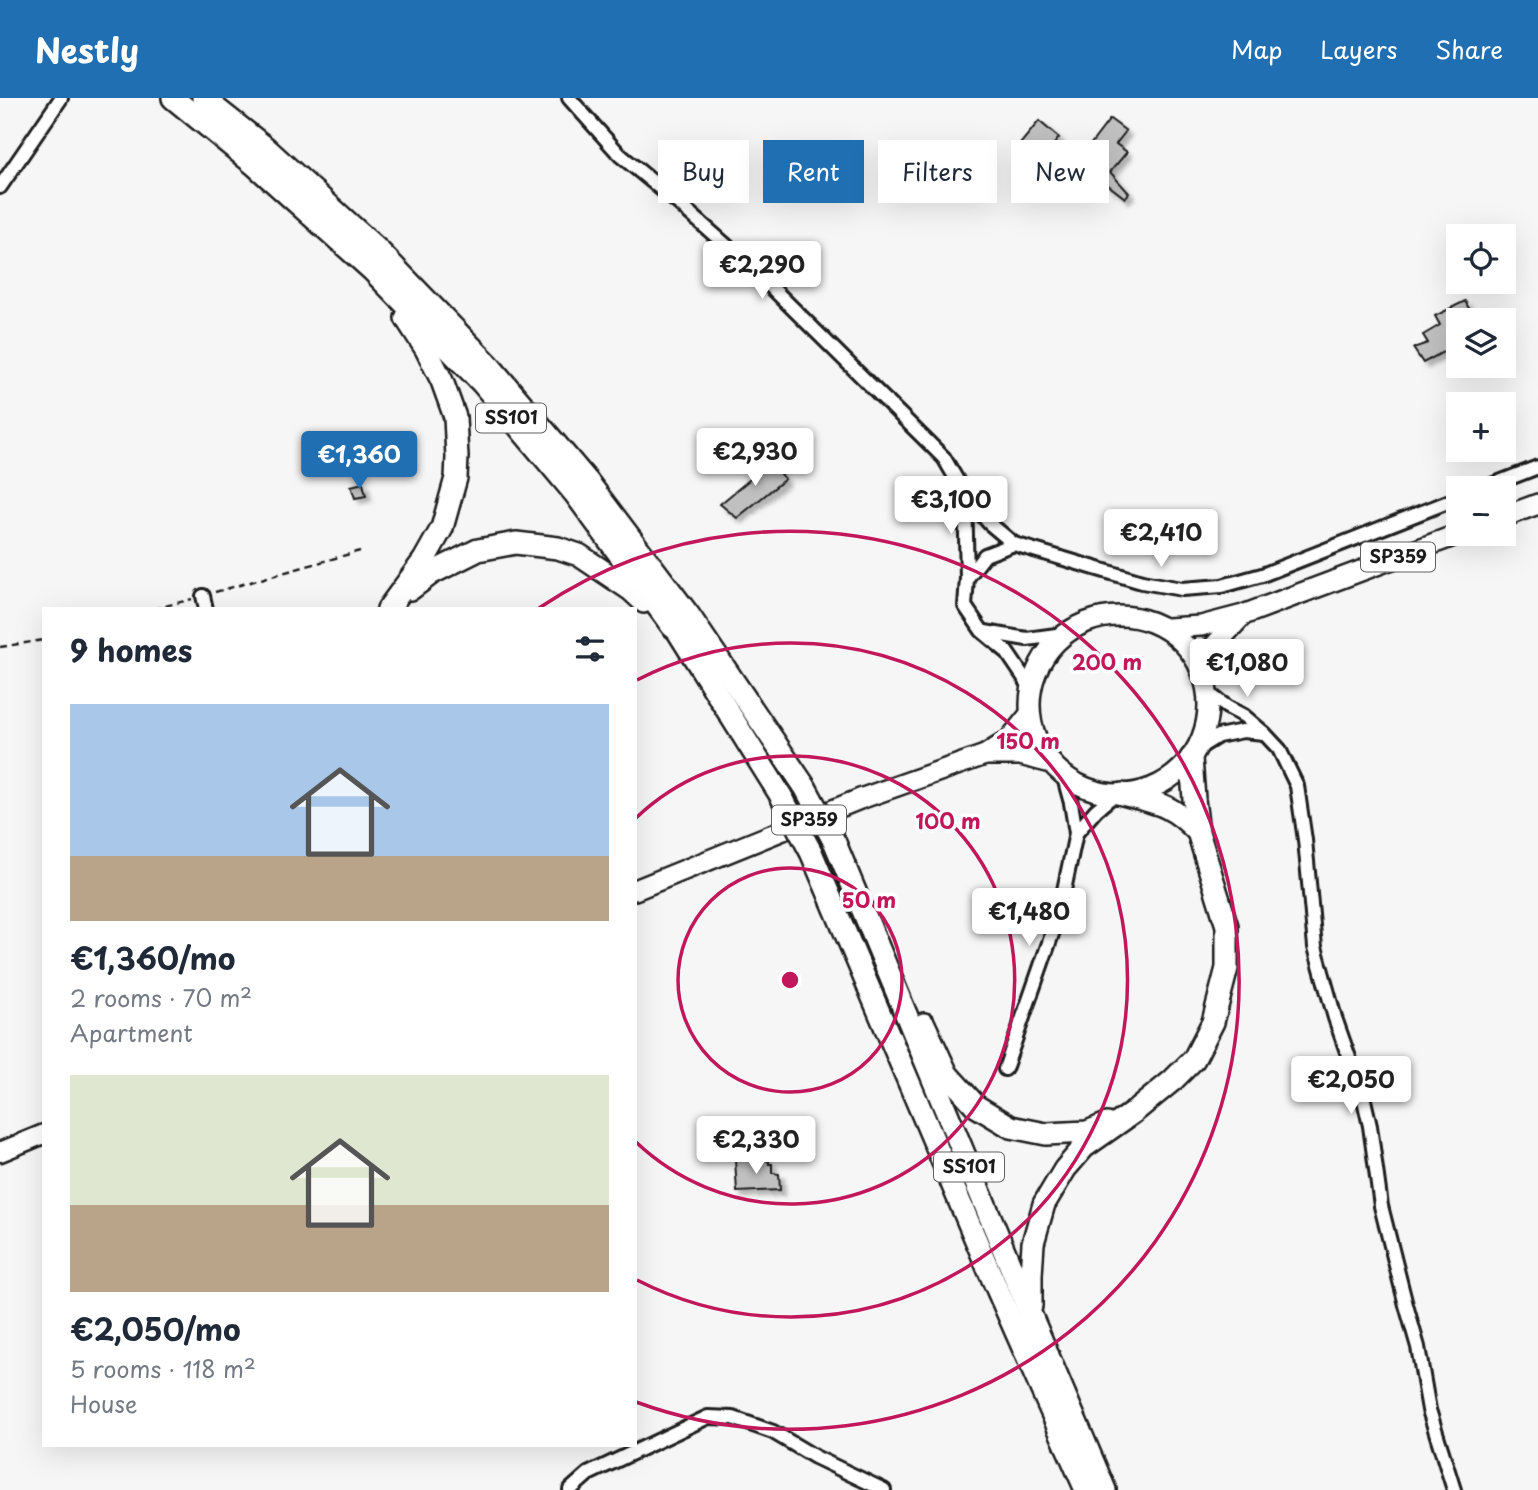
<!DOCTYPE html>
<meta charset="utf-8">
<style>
body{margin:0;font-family:"Playpen Sans",sans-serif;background:#f2f2f3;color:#1f2937;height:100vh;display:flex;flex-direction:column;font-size:26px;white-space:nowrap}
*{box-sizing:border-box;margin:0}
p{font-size:23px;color:#747a83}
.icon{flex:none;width:38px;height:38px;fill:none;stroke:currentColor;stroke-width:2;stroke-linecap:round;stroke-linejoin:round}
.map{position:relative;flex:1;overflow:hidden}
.details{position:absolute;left:42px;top:509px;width:595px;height:840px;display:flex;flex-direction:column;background:#fff;border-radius:0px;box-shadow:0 7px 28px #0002}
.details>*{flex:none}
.hud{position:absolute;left:658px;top:42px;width:665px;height:63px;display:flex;gap:14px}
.fabs{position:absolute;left:1446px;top:126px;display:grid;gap:14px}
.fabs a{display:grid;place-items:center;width:70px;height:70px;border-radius:0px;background:#fff;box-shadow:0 7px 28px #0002;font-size:35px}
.price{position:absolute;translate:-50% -60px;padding:0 16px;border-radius:7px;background:#fff;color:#222;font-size:23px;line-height:46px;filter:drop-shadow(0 2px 4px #0008)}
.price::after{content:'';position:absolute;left:50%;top:42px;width:21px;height:16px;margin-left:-10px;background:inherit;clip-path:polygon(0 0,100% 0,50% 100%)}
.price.active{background:#1f6fb2;color:#fff}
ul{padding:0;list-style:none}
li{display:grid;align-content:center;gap:14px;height:371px;padding:0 28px}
li span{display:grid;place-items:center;height:217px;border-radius:0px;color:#555}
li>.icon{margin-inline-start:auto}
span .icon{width:126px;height:126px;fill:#fffc;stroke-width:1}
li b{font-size:30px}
h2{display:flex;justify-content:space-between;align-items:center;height:84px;padding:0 28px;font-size:30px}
.pill{padding:0 24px;border-radius:0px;background:#fff;box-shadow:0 7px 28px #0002;font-size:24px;line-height:63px}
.pill.active{background:#1f6fb2;color:#fff}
header{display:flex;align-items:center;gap:42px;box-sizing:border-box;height:98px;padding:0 35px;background:#1f6fb2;color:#fff}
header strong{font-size:33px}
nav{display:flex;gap:38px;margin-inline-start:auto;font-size:24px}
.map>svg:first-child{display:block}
.building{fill:#c0c0c0;stroke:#1c1c1c;stroke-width:2;filter:url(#shadow)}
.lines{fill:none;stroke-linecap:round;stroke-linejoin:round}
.minor-casing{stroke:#1c1c1c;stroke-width:18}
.secondary-casing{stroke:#1c1c1c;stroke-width:23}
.primary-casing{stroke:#1c1c1c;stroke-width:24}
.trunk-casing{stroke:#1c1c1c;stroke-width:26}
.path{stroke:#1c1c1c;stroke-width:2.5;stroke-dasharray:7 5;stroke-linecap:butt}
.minor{stroke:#fff;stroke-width:12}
.secondary{stroke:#fff;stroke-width:18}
.primary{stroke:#fff;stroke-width:19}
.trunk{stroke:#fff;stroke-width:21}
.trunk-bridge-casing{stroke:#1c1c1c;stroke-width:26;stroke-linecap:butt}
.trunk-bridge{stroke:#fff;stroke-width:21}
.ring{fill:none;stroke:#c2185b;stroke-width:3.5}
.labels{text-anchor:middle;stroke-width:7;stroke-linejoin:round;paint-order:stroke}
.shield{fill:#fff;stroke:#606060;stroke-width:2}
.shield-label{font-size:18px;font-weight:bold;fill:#1c1c1c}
.centre{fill:#c2185b;stroke:#fff;stroke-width:3.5}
.ring-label{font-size:21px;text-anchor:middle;font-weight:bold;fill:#c2185b;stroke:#fff;stroke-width:7;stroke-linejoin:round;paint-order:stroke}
</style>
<header>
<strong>Nestly</strong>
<nav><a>Map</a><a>Layers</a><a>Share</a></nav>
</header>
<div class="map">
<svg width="1538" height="1392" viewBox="0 0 1538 1392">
<defs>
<filter id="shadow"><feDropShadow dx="5" dy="5" stdDeviation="2" flood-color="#0004"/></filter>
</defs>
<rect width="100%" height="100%" fill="#f6f6f6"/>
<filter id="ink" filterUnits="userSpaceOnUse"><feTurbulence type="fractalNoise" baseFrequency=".0143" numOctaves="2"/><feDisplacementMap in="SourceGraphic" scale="14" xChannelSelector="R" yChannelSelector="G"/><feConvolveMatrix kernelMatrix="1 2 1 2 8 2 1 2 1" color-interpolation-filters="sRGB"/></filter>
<g filter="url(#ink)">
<g class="building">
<polygon points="1110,21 1126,33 1116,46 1127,54 1110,74 1129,95 1125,100 1094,76 1098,72 1085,62 1095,51 1090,47"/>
<polygon points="1039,23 1059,40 1036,68 1016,51"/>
<polygon points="1465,203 1475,222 1458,222 1458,246 1423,265 1413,250 1428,245 1423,237 1440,227 1435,218"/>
<polygon points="770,353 780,363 775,369 785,381 737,420 720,406 766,368 762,364"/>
<polygon points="363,385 366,398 355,400 351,388"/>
<polygon points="765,1060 765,1062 769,1063 769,1066 772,1066 772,1075 779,1076 780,1092 737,1094 735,1062"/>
</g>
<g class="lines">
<defs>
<g id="minor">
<polyline points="569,0 620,57 677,104 753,171 944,360 965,396 989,425 1014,446"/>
<polyline points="0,89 61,0"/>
<polyline points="1484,390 1538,369"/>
<polyline points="965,396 967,480"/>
<polyline points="203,498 206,511"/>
<polyline points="985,534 1027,541 1064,536"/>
<polyline points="1031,590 1006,553 982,533 965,508 967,480 985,457 1014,446 1142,484 1182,491 1222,488 1262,477 1458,400"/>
<polyline points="1208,595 1227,609 1244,618 1264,635 1279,651 1297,688 1305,742 1315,849 1335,920 1364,1002 1370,1028 1381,1108 1406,1207 1418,1249 1429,1312 1454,1392"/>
<polyline points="1197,651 1218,638 1243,633 1264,635"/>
<polyline points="1076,735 1096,712 1115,696"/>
<polyline points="1005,971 1059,816 1076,735 1071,705 1063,676"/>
<polyline points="570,1392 588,1376 708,1319 733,1320 773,1334 815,1359 884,1392"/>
</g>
<polyline id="secondary" points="0,1054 44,1036"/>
<g id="primary">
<polyline points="1503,419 1538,406"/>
<circle cx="1119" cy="607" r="89"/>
<polyline points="1167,530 1201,528 1243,517 1459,436"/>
<polyline points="1205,583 1214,548 1242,518"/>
<polyline points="986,657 1020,657 1051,665"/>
<polyline points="635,792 860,701 985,657 1009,642 1030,616"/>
</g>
<g id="trunk">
<polyline points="173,0 256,68 372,172 482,285 576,397 672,528 677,532 781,698"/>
<polyline points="203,0 266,50 378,152 488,266 588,384 688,516 805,689"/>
<polyline points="411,491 432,475 478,452 516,445 558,450 579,457 631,492 644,504"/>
<polyline points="388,511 424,462 442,430 456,380 457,359 455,319 442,283 426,251 406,220"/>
<path d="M1122,696C1158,705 1171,706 1198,734"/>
<polyline points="835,745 1032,1220 1105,1392"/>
<polyline points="811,754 990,1175 1086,1392"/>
<polyline points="924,926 947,976 976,1008 1011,1029 1046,1036 1087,1034 1107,1026"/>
<polyline points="1031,1208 1031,1177 1033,1145 1044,1106 1065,1071 1084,1049 1134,1014 1173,982 1194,961 1213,924 1227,870 1227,828 1198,734 1194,701 1191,660"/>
</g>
</defs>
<use href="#minor" class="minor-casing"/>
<use href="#secondary" class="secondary-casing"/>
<use href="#primary" class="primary-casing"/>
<use href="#trunk" class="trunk-casing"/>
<g class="path">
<polyline points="215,494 360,453"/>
<polyline points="154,511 192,501"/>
<polyline points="0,549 44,542"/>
</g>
<use href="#minor" class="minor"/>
<use href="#secondary" class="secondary"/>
<use href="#primary" class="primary"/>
<use href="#trunk" class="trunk"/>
<defs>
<g id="trunk-bridge">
<polyline points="805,689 835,745"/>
<polyline points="781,698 811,754"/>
</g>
</defs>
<use href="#trunk-bridge" class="trunk-bridge-casing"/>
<use href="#trunk-bridge" class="trunk-bridge"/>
</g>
</g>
<g class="ring">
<circle cx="790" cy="882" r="112"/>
<path d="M636 720A224 224 0 1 1 636 1044"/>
<path d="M637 582A337 337 0 1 1 637 1182"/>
<path d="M539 510A449 449 0 1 1 636 1304"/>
</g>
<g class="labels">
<g class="shield">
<rect x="476" y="305.5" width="70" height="29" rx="5"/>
<rect x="1361" y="444.5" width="74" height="29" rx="5"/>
<rect x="772" y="707.5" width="74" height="29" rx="5"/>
<rect x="934" y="1054.5" width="70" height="29" rx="5"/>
</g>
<g class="shield-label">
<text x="511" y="326">SS101</text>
<text x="1398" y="465">SP359</text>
<text x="809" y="728">SP359</text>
<text x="969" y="1075">SS101</text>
</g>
</g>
<circle cx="790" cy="882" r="10" class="centre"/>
<g class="ring-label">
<text x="1107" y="572">200 m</text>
<text x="1028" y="651">150 m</text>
<text x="948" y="731">100 m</text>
<text x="869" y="810">50 m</text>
</g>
</svg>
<div class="fabs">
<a><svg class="icon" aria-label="locate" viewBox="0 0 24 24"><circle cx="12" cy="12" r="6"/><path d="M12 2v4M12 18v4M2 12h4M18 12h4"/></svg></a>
<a><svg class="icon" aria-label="layers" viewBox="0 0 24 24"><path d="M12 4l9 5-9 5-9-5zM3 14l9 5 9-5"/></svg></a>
<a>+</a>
<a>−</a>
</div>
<b class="price" style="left:762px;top:203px">€2,290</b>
<b class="price" style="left:755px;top:390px">€2,930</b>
<b class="price active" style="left:359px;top:393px">€1,360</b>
<b class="price" style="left:951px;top:438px">€3,100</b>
<b class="price" style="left:1161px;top:471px">€2,410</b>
<b class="price" style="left:1247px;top:601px">€1,080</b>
<b class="price" style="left:1029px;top:850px">€1,480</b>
<b class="price" style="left:1351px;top:1018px">€2,050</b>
<b class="price" style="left:756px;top:1078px">€2,330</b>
<div class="hud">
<a class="pill">Buy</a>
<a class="pill active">Rent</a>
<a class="pill">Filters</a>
<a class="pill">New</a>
</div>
<section class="details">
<h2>9 homes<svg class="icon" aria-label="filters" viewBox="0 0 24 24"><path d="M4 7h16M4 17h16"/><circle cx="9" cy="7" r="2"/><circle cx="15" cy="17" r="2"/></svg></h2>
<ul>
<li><span style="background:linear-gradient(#a9c7e8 70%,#b9a48a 0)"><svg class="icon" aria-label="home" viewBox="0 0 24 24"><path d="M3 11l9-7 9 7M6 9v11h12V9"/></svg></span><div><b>€1,360/mo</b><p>2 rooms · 70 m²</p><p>Apartment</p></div></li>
<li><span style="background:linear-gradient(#dfe7d0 60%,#b9a48a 0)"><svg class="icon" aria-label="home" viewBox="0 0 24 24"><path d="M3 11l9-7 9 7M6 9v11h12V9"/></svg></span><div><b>€2,050/mo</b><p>5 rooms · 118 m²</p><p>House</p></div></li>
</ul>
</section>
</div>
